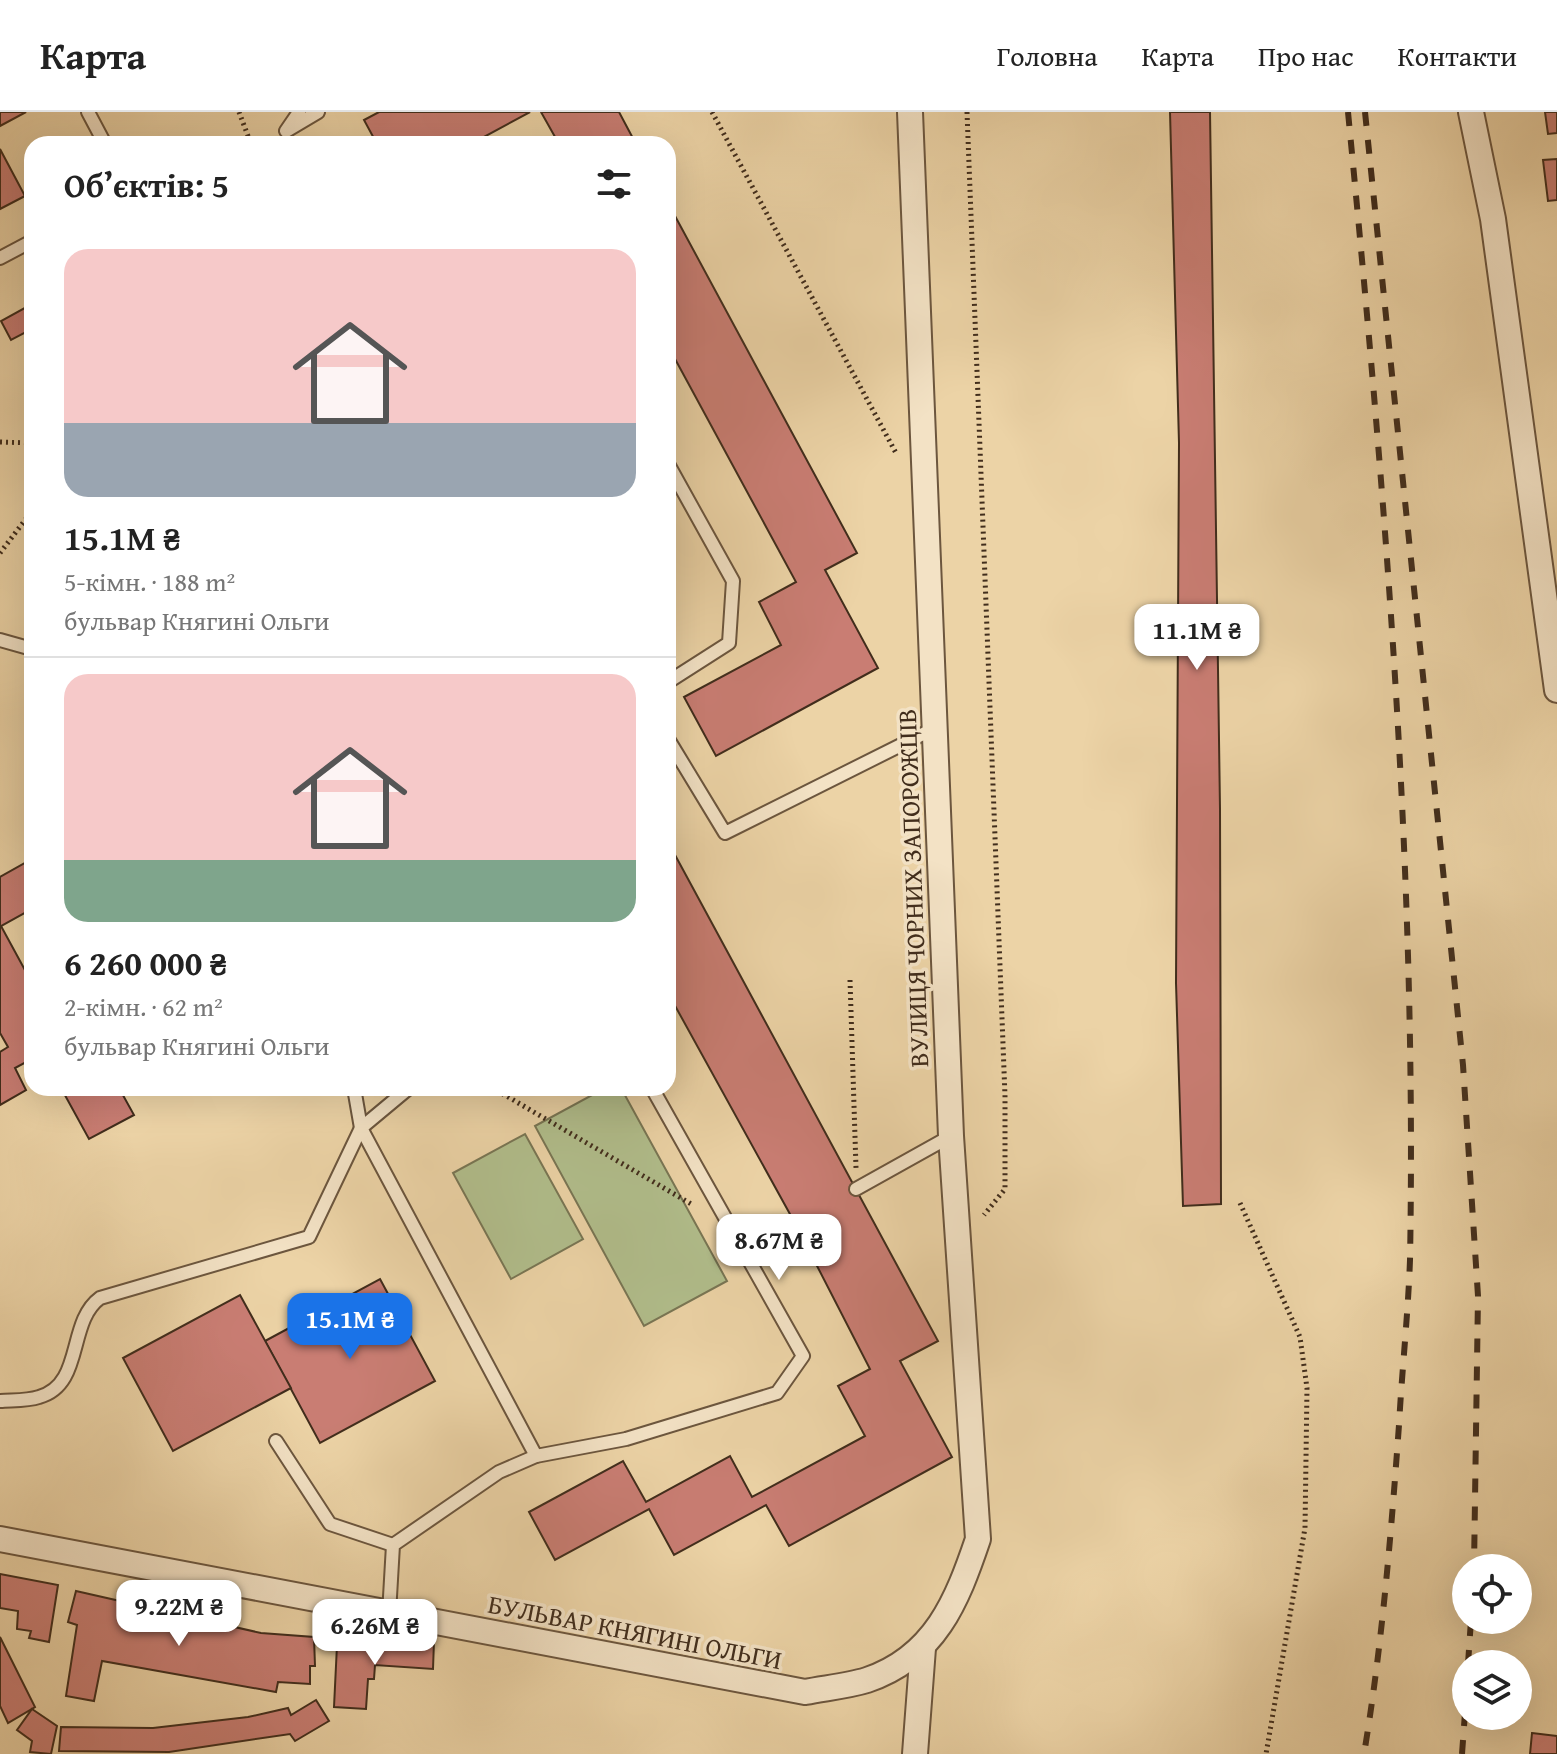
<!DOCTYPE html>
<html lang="uk">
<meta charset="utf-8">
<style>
body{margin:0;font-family:"Gentium Book Plus",serif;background:#f6f6f6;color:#222;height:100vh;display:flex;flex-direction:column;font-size:30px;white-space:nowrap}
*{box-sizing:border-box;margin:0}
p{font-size:26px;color:#767676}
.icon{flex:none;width:44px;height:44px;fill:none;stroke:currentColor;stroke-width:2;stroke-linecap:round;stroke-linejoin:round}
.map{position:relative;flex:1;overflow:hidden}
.details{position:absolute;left:24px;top:24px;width:652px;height:960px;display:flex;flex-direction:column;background:#fff;border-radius:24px;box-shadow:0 8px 32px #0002}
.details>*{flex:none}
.tools{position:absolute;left:1452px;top:1442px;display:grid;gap:16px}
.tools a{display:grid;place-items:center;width:80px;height:80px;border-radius:50%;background:#fff;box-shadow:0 8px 32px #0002;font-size:40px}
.price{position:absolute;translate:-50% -68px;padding:0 18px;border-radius:16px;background:#fff;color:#222;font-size:26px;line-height:52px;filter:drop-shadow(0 2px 4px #0008)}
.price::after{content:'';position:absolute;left:50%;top:48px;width:24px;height:18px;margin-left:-12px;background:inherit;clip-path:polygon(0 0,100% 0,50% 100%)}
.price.selected{background:#1a73e8;color:#fff}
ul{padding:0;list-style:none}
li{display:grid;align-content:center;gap:16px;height:424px;padding:0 40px}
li+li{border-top:2px solid #e0e0e0}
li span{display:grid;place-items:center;height:248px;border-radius:24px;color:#555}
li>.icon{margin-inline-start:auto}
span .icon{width:144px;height:144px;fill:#fffc;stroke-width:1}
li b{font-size:34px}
h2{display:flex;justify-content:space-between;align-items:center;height:96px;padding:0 40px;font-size:34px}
header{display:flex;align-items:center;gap:48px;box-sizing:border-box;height:112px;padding:0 40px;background:#fff;border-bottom:2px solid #e0e0e0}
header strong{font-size:38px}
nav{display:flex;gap:44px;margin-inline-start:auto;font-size:28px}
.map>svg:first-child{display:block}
.green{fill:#b1be8c;stroke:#797654;stroke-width:2}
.building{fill:#c97d73;stroke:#412d1c;stroke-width:2}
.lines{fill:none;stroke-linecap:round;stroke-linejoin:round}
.service-casing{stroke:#6c563e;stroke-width:16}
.minor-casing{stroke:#6c563e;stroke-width:28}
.path{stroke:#412d1c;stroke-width:5;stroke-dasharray:2 4;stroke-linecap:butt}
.service{stroke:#f3e2c5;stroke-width:12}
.minor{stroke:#f3e2c5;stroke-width:24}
.rail{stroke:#412d1c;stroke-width:6;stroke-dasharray:14 14;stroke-linecap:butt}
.labels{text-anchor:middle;stroke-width:7;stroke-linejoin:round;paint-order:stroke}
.street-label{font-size:26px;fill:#412d1c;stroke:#f3e2c5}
</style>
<header>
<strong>Карта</strong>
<nav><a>Головна</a><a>Карта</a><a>Про нас</a><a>Контакти</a></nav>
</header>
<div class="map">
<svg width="1557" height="1642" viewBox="0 0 1557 1642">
<rect width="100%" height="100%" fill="#ecd3a6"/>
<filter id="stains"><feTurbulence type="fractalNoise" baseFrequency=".0025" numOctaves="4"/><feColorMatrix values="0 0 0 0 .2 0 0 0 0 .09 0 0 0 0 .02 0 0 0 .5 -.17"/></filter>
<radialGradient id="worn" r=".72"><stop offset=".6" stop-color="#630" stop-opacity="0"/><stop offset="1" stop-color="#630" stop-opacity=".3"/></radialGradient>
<g class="green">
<polygon points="605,976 621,976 727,1169 644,1214 535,1014"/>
<polygon points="525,1022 583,1127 511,1167 453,1061"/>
</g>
<g class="building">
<polygon points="0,0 26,0 0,14"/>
<polygon points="379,0 530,0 471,32 377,32 364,8"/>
<polygon points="541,0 619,0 636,32 559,32"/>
<polygon points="1170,0 1210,0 1220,697 1221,1092 1183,1094 1176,871 1179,331"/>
<polygon points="1545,0 1557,0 1557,21 1548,22"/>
<polygon points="0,37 25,84 0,97"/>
<polygon points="1557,47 1557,88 1548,89 1543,48"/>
<polygon points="668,91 857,441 825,458 878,556 716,644 684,585 781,533 759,490 796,470 668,234"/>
<polygon points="32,192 32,217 11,228 1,209"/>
<polygon points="668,730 938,1229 900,1249 952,1345 789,1434 766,1393 674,1443 649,1397 555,1448 529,1400 623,1349 646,1390 730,1344 752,1385 865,1324 838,1274 870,1257 796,1113 668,881"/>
<polygon points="32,747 32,797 1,814 32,871 32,947 15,956 26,978 0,993 0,940 8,935 0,921 0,765"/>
<polygon points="61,976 119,976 134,1003 89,1027"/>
<polygon points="380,1167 435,1269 320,1331 265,1229"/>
<polygon points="240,1183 291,1276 173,1339 123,1246"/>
<polygon points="0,1462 58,1473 49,1530 29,1526 31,1519 17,1517 18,1499 0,1496"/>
<polygon points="76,1479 261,1521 314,1525 315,1554 310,1554 310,1572 278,1570 276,1580 102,1549 94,1589 66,1584 77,1513 68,1510"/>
<polygon points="0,1525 35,1595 8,1611 0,1594"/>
<polygon points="393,1527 434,1529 433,1557 375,1553 374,1567 368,1567 366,1597 334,1595 337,1533 392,1536"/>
<polygon points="316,1588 329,1609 295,1629 290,1622 169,1640 59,1639 61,1615 153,1616 248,1605 288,1596 291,1603"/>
<polygon points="32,1597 57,1614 51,1642 30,1640 32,1629 17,1618"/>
<polygon points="1532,1621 1557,1624 1557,1642 1530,1642"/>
</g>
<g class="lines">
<defs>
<g id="service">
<polyline points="88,0 105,32"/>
<polyline points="299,0 286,19 318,0"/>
<polyline points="0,146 32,129"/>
<polyline points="668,352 733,469 729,531 668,570"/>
<polyline points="0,528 32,537"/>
<polyline points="668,627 725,721 935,616"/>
<polyline points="354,976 361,1016 536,1344"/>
<polyline points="856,1077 951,1024"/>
<polyline points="744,1141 796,1113"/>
<path d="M0,1289C12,1288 27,1289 39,1285C84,1273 67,1210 100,1186L309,1125L361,1016L409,976"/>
<polyline points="276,1329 330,1412 393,1433"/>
<polyline points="389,1502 393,1433 499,1360 536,1344 626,1327 777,1281 803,1244 652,976"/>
</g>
<g id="minor">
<polyline points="1471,0 1493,107 1557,578"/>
<path d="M0,1427L805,1580C825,1576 848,1574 867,1568C935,1545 957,1489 978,1427L951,1024L910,0"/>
<polyline points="915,1642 923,1536"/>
</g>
</defs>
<use href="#service" class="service-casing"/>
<use href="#minor" class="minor-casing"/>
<g class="path">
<polyline points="239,0 251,32"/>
<polyline points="712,0 896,341"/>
<polyline points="967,0 1005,984 1005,1077 984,1103"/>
<polyline points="0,330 32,331"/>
<polyline points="0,441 32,399"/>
<polyline points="850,868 856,1056"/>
<polyline points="500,976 503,982 693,1093"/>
<polyline points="1240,1091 1300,1225 1307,1276 1305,1416 1266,1642"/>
</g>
<use href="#service" class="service"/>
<use href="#minor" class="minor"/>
<g class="rail">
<path d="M1348,0C1385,382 1417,764 1410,1148C1408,1203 1402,1258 1399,1313C1391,1423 1382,1534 1364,1642"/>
<polyline points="1365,0 1463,953 1478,1184 1474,1456"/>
<polyline points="1468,1552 1471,1508"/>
<polyline points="1462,1642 1466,1587"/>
</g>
</g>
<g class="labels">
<g class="street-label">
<text transform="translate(913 776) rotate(-92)" y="9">ВУЛИЦЯ ЧОРНИХ ЗАПОРОЖЦІВ</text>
<text transform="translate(635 1520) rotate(11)" y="9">БУЛЬВАР КНЯГИНІ ОЛЬГИ</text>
</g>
</g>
<rect width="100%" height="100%" filter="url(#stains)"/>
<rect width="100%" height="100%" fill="url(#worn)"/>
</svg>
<div class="tools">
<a><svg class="icon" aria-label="locate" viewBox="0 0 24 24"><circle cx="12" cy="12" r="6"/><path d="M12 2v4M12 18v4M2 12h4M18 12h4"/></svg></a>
<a><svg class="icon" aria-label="layers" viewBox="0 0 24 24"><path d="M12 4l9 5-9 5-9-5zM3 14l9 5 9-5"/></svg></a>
</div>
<b class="price" style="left:1197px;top:560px">11.1M ₴</b>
<b class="price" style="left:779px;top:1170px">8.67M ₴</b>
<b class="price selected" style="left:350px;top:1249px">15.1M ₴</b>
<b class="price" style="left:179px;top:1536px">9.22M ₴</b>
<b class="price" style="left:375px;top:1555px">6.26M ₴</b>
<section class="details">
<h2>Об’єктів: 5<svg class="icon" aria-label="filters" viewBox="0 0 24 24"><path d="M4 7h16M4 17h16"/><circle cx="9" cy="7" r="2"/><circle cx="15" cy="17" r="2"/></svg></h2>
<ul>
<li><span style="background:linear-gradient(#f6c9c9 70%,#9aa5b1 0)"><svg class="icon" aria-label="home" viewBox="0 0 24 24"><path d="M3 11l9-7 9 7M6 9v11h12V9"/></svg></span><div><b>15.1M ₴</b><p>5-кімн. · 188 m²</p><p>бульвар Княгині Ольги</p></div></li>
<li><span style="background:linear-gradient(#f6c9c9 75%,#7fa58c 0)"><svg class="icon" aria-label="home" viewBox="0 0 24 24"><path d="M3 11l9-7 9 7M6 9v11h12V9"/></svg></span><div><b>6 260 000 ₴</b><p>2-кімн. · 62 m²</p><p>бульвар Княгині Ольги</p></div></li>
</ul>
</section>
</div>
